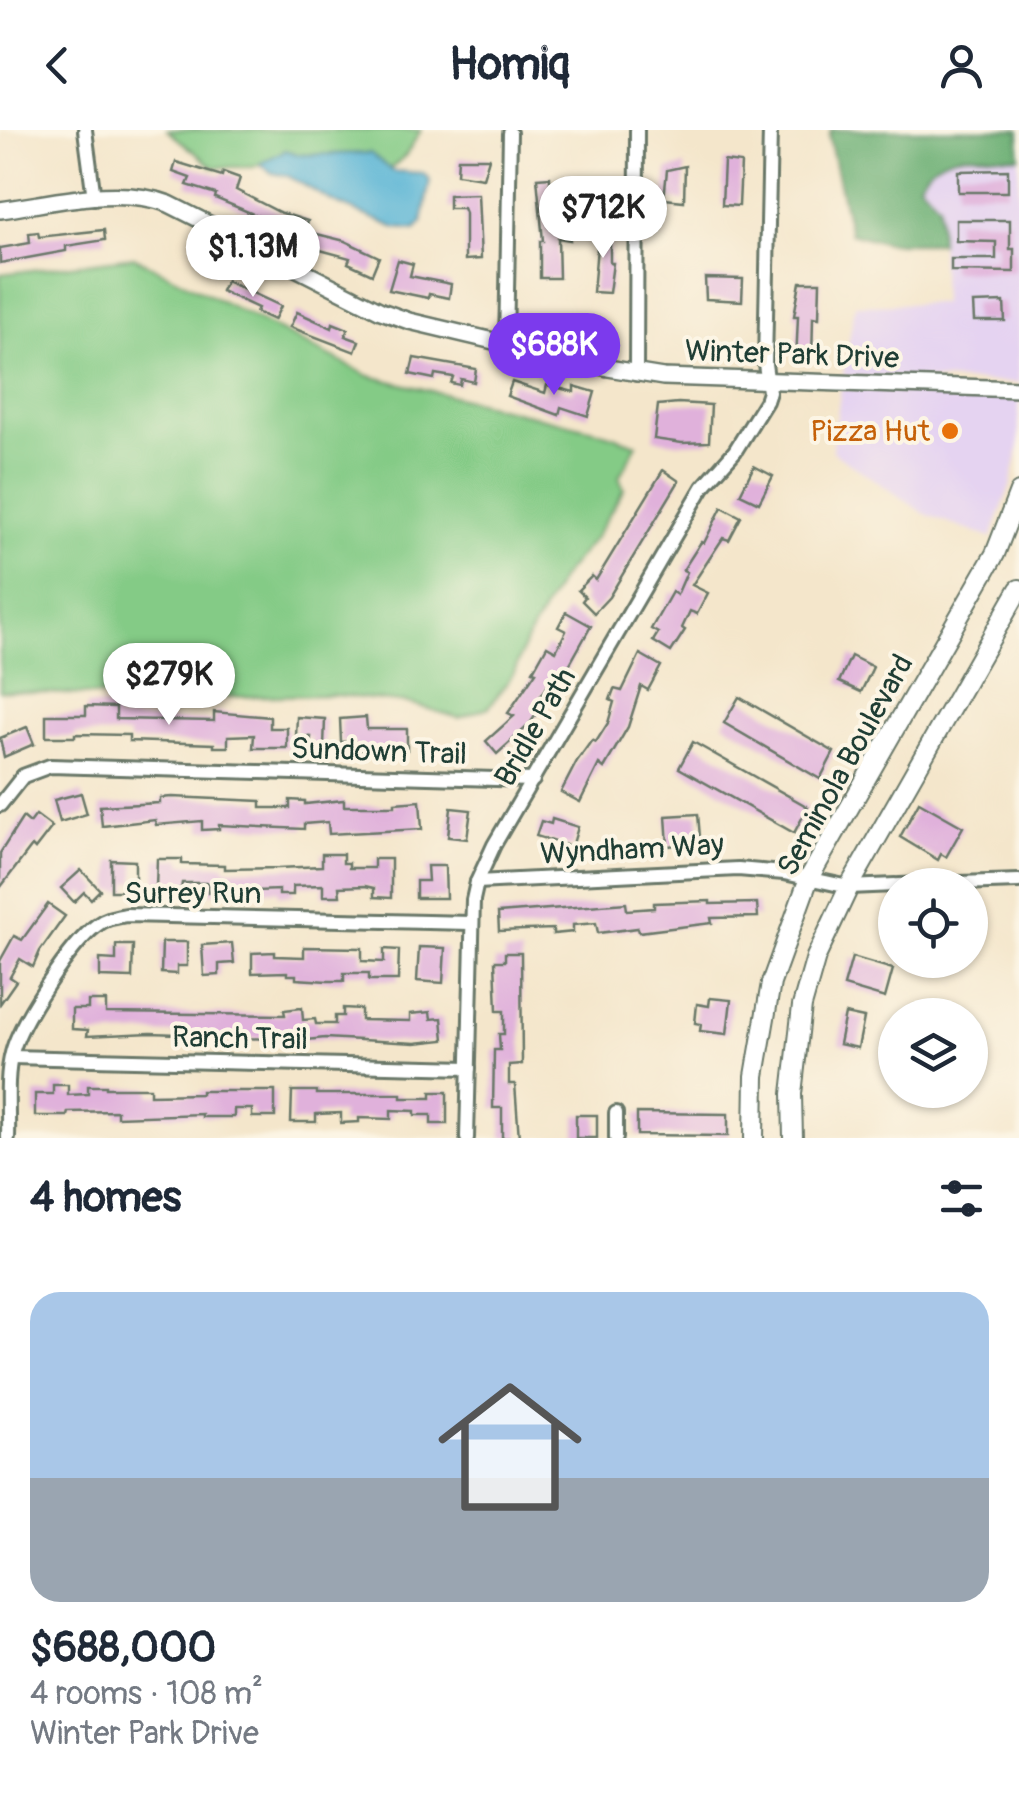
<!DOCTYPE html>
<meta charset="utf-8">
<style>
body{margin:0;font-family:Pangolin,sans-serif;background:#f2f2f3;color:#1f2937;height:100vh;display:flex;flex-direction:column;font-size:38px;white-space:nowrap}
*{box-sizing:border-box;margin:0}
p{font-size:32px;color:#747a83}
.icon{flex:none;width:55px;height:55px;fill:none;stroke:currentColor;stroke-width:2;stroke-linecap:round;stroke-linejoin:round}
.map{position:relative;height:1008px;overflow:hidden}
.details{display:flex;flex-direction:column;background:#fff;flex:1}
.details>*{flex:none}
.fabs{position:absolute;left:878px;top:738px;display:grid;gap:20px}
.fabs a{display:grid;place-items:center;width:110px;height:110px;border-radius:50%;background:#fff;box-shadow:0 2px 8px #0004;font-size:50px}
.price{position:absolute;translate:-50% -85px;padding:0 22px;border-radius:35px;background:#fff;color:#222;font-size:32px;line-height:65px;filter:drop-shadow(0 2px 5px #0008)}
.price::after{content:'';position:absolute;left:50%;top:60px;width:30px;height:22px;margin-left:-15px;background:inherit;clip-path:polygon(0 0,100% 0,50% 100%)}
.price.selected{background:#7c3aed;color:#fff}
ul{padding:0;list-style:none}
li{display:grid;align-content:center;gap:20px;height:530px;padding:0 30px}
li+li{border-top:2px solid #e0e1e3}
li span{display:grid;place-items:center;height:310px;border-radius:30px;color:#555}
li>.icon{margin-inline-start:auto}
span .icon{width:180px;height:180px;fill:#fffc;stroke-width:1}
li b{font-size:42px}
h2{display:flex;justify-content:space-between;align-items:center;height:120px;padding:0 30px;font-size:42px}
header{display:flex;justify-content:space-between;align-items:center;height:130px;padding:0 30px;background:#fff;font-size:45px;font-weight:700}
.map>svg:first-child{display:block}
.built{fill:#e5d3f1}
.green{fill:#84cb86;stroke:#52845d;stroke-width:2.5}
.forest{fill:#6baf73;stroke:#457654;stroke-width:2.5}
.water{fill:#57b4d5;stroke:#3b7884;stroke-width:2.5}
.building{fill:#e0b1db}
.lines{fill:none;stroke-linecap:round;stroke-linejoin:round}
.minor-casing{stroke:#6a7869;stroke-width:18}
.tertiary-casing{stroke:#6a7869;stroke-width:20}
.secondary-casing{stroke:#6a7869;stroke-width:22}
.minor{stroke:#fff;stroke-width:12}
.tertiary{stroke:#fff;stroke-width:15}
.secondary{stroke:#fff;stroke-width:18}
.food-dot{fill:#e8710a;stroke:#fcf5e5;stroke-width:4}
.labels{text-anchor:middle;stroke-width:8;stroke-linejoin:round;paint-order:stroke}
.street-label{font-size:30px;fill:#1f3d34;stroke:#fcf5e5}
.food-label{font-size:30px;fill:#c56008;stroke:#fcf5e5;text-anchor:end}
</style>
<header><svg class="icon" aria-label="back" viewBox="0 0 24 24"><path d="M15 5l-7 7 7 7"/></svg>Homiq<svg class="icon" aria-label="person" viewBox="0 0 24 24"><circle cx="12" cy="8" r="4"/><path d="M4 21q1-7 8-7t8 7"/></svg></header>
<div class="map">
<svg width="1019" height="1008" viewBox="0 0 1019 1008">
<rect width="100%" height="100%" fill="#fcf5e5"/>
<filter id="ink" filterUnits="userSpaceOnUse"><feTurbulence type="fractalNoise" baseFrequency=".01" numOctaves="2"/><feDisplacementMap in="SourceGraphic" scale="20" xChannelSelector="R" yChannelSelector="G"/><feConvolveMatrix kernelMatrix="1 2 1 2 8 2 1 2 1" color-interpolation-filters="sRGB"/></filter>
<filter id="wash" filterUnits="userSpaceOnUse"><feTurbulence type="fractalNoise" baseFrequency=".0048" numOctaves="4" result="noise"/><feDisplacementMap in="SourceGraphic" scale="40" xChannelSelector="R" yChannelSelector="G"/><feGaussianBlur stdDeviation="2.25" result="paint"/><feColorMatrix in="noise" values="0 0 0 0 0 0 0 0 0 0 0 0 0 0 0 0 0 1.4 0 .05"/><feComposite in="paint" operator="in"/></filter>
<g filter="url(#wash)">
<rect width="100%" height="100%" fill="#f4e6cb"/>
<g class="built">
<polygon points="955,24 1019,27 1019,253 843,246 855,175 942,173 939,74 919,53 930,37"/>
<polygon points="841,258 1019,265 1019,316 1011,353 991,408 925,384 832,321"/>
</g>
<g class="green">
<polygon points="167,0 421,0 406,25 390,39 370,23 300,25 285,20 254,37 213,37"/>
<polygon points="134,127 369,246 598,301 637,314 619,347 624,359 596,406 562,447 526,511 514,543 489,577 459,588 408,573 334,565 160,568 0,561 0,144"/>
</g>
<path class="forest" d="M831,0H1019V27C979,26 943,14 919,53L939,74L940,113H886L850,103L829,8Z"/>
<polygon class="water" points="285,20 300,25 370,23 393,41 423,43 430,50 422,93 415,100 396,98 333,72 288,46 272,43 260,34"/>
<g id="blocks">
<g class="building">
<polygon points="458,28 489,28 483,48 457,44"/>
<polygon points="724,31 741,33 739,76 722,75"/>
<polygon points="176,32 222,46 223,42 240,48 236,60 279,82 308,91 303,105 215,68 216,64 187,55 190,48 173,42"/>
<polygon points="685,36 684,71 664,69 667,40"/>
<polygon points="1008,40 1008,62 958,62 958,41"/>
<polygon points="550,47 550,76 566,77 570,110 558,108 559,148 540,148 540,111 543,111 537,48"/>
<polygon points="478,64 481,129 465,130 465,83 463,78 449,78 449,65"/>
<polygon points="956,90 1010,90 1010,119 1014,119 1014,142 951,141 951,129 996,129 996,112 956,111"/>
<polygon points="599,95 610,95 610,133 613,133 609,163 593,162"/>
<polygon points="104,100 105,110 66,116 66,121 0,133 0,118 30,113 29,103 38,102 39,107"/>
<polygon points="317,104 345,111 379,127 372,144 348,133 350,128 313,118"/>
<polygon points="398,130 413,134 410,146 451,154 449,168 429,164 428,168 389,160"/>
<polygon points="705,148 743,149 742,171 706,169"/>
<polygon points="226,151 281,176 274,190 256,182 258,178 221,161"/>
<polygon points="800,152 820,152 819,188 813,187 812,233 796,233 798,186 794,186"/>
<polygon points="1004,172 1005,191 974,191 973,173"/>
<polygon points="297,182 332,198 333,193 348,199 345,206 359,211 355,222 290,197"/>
<polygon points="414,228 476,239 474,252 461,249 460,255 451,253 453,247 435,244 434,249 410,244"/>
<polygon points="512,252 545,263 547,255 574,262 574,256 595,262 588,286 561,277 559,285 507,266"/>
<polygon points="678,273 711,275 709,312 682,313 654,309 658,275"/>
<polygon points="754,336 773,346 759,373 740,364"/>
<polygon points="663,340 679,351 609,467 594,483 582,471 585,467 578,460 592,446 596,450"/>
<polygon points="722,377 741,387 729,410 723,408 692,455 708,463 697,484 690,481 682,498 685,500 671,522 653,511 658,503 651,499 672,462 677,465 687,442 683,440 701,412 704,413"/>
<polygon points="566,482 591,496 558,555 551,551 534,576 539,580 529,595 497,624 486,611 514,586 508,583 536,542 533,541 547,516 556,521 566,501 558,497"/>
<polygon points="640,524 661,536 648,560 641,556 628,597 604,638 599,634 580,672 561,662 577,631 592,610 596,612 608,593 614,572 610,570 614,559 622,561"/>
<polygon points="851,526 873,537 861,562 839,552"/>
<polygon points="739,567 834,622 820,649 724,593"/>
<polygon points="86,576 116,577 116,589 214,591 214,582 270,587 270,598 287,598 287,618 253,618 254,605 228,606 228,617 214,617 214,614 129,611 129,605 75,604 75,607 46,607 46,585 86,585"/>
<polygon points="297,587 325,589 324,617 310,617 311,607 296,606"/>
<polygon points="366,587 367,599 407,599 407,620 354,620 354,611 341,612 340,589"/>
<polygon points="27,597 34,614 4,627 0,608"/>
<polygon points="693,612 808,677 794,703 679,638"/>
<polygon points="81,663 87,684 60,692 54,670"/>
<polygon points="172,667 261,671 261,678 290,678 290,670 305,671 305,674 344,670 344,676 395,676 395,673 420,671 422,699 329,704 328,692 304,694 304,699 219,695 219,699 202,700 202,691 156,695 155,690 102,696 100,676 160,673 160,668"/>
<polygon points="919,672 963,697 946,727 941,724 938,730 900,707"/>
<polygon points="451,678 471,680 467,709 448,707"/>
<polygon points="698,684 700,707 685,708 685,714 668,716 666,686"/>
<polygon points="36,685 52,697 35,719 32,716 0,758 0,723 23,687 30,693"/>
<polygon points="552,689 578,697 572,717 536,706 541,691 551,694"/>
<polygon points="322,724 343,724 343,733 349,733 349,738 374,738 374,729 391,729 391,768 374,767 374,758 365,756 339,757 340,766 323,766 323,755 293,756 293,765 279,765 279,760 208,763 208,753 182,753 181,759 156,758 157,729 182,729 182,734 225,735 225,739 278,738 322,736"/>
<polygon points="111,730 135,731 135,752 128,752 128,761 111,761"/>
<polygon points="427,736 445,736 446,768 416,768 416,751 428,751"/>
<polygon points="81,740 100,760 91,769 84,762 74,772 61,758"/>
<polygon points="710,771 710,774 757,773 758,787 711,788 712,793 639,802 638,798 598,803 596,793 573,795 573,802 553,804 553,799 499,801 498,783 626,773 627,780 654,778 654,773"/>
<polygon points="48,774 65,786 40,821 33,837 20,829 10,847 16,851 0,874 0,831 14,806 22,810"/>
<polygon points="162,812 187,812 187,836 177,836 177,844 161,843"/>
<polygon points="232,813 234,833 219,834 219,845 204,846 202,815"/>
<polygon points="116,815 133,815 132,848 100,847 100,829 116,830"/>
<polygon points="304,817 362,818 362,831 384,832 384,819 399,820 398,850 369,850 369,843 344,843 344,851 328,851 296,849 296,845 287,845 287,842 252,843 252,823 275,822 275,826 304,827"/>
<polygon points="419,817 445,818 443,853 417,851"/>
<polygon points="505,823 521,823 522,934 509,935 509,954 515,954 519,1008 502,1008 502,978 493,978 494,920 500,920 499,904 504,904 504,881 497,881 495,831 505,831"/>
<polygon points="852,827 893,839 885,868 844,856"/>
<polygon points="710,868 731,870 727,904 700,901 701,894 695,893 697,874 709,876"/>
<polygon points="88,871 106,871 106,883 285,885 284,880 302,878 303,890 315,889 316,894 335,894 335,886 343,886 343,878 361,879 361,890 410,891 410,884 430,882 431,889 442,888 444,910 415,913 325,908 287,912 287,909 177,907 177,904 151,903 87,906 88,900 72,899 72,879 88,879"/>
<polygon points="845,884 864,888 858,918 839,914"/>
<polygon points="53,955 68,955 68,965 88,964 88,956 106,956 106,958 150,958 150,965 201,964 201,961 275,961 275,987 252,987 252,979 234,979 234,987 202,987 202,984 117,987 117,981 68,982 67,986 35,986 35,964 53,964"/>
<polygon points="292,961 317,961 317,964 401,964 401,968 431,968 431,962 447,962 447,994 431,994 431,985 415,985 415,981 391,980 391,989 359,988 359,992 341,993 341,983 316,984 316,992 291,992"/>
<polygon points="637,983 728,984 728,1006 637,1005"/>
<rect x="576" y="985" width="21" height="23"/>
</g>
</g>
</g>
<g filter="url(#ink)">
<use href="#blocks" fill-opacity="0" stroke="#6a7869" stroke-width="2.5"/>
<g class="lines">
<defs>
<g id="minor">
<polyline points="85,0 94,68"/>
<polyline points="506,215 510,3"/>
<polyline points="636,244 637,0"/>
<polyline points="0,675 23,646 50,636 533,650"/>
<polyline points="477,752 738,739 784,743 849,757 895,755"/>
<polyline points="899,755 1019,751"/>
<polyline points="11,927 469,938"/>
<path d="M8,1008C9,981 5,949 12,923C20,891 71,814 97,795C106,788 115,787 126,785L471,793"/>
<polyline points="467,1008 473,770 477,752 494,715 703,357 735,321 766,271 769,262 765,234 770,0"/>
<polyline points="616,1008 616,983"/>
</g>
<path id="tertiary" d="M0,80C54,73 117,55 169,74L381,181L409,191L608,238L663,247L1019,259"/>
<g id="secondary">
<polyline points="754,1008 755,946 771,853 809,748 995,424 1019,362"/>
<polyline points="793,1008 792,964 802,876 816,827 849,757 1019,459"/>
</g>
</defs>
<use href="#minor" class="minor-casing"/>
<use href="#tertiary" class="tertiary-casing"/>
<use href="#secondary" class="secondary-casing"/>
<use href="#minor" class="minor"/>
<use href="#tertiary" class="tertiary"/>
<use href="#secondary" class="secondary"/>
</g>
</g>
<circle class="food-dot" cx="950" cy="301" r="10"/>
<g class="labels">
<g class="street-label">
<text transform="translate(792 224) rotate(2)" y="10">Winter Park Drive</text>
<text transform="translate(535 597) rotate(-60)" y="10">Bridle Path</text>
<text transform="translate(379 621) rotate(2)" y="10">Sundown Trail</text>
<text transform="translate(845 635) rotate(-61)" y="10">Seminola Boulevard</text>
<text transform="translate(632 719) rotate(-3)" y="10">Wyndham Way</text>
<text x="193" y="773">Surrey Run</text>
<text transform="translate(240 908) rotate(1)" y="10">Ranch Trail</text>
</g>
<g class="food-label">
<text x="930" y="311">Pizza Hut</text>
</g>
</g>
</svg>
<div class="fabs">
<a><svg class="icon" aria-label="locate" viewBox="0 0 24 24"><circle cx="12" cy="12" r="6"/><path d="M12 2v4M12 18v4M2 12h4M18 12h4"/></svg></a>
<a><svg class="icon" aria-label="layers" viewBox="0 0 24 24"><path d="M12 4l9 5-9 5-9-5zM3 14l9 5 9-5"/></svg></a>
</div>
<b class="price" style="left:603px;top:131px">$712K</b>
<b class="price" style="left:253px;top:170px">$1.13M</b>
<b class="price selected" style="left:554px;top:268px">$688K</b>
<b class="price" style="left:169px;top:598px">$279K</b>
</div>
<section class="details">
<h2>4 homes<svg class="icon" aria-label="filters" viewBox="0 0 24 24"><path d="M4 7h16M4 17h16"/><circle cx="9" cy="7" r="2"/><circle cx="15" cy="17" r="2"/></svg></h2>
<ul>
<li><span style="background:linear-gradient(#a9c7e8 60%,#9aa5b1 0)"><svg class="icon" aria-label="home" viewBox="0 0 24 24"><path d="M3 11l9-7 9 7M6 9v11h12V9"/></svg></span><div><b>$688,000</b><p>4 rooms · 108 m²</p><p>Winter Park Drive</p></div></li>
</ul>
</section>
